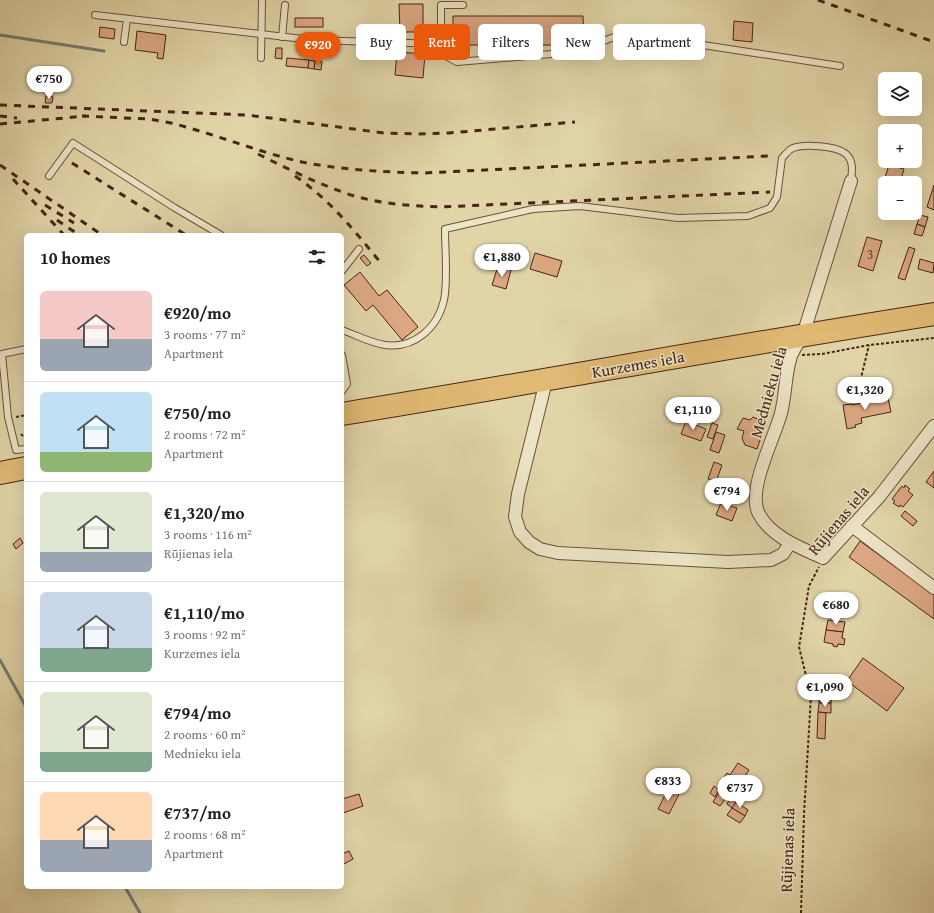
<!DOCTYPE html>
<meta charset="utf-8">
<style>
body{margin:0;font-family:"Gentium Book Plus",serif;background:#f6f6f6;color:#202124;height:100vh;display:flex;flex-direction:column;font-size:15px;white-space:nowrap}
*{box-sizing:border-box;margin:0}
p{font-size:13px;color:#757577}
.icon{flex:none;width:22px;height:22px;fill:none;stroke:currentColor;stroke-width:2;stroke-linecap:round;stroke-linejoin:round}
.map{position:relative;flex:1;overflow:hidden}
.details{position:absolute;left:24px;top:233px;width:320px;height:656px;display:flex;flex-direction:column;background:#fff;border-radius:6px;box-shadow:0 4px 16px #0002}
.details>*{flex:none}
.guide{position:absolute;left:356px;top:24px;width:380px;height:36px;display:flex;gap:8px}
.buttons{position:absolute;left:878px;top:72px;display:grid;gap:8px}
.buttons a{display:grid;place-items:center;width:44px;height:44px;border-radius:6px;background:#fff;box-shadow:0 4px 16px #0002;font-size:20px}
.price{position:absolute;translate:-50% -34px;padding:0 9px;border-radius:14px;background:#fff;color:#222;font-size:13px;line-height:26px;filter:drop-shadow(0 1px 2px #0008)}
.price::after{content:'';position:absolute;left:50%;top:24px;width:12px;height:9px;margin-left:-6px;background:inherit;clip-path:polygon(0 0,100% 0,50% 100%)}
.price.on{background:#ea580c;color:#fff}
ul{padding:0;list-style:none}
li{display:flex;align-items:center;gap:12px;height:100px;padding:0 16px}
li+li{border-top:1px solid #e0e0e0}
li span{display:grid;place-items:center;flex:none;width:112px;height:80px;border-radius:6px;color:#555}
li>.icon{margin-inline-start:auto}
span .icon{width:48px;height:48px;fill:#fffc;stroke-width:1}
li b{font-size:17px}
h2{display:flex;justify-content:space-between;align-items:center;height:48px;padding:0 16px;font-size:17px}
.chip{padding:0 14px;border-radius:6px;background:#fff;box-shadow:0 4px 16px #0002;font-size:14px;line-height:36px}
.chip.on{background:#ea580c;color:#fff}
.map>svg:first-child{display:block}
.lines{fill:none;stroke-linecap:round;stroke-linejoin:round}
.stream{stroke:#767c72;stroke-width:3}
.building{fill:#dca884;stroke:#482416}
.lane-casing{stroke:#6e503a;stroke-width:8}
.street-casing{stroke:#6e503a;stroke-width:14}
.highway-casing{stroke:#482416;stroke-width:24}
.path{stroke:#482416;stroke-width:2;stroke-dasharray:3 2;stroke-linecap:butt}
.lane{stroke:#ece4c6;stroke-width:6}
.street{stroke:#ece4c6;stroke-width:12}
.highway{stroke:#e0ba74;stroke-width:22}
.rail{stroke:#482416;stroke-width:3;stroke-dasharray:7 7;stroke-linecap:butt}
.labels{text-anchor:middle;stroke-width:3;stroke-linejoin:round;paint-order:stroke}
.number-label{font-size:14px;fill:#6d4532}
.street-label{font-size:16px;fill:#482416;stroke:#ece4c6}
</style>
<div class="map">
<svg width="934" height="913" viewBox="0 0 934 913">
<rect width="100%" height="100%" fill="#e1d5a8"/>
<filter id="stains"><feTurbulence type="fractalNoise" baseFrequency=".005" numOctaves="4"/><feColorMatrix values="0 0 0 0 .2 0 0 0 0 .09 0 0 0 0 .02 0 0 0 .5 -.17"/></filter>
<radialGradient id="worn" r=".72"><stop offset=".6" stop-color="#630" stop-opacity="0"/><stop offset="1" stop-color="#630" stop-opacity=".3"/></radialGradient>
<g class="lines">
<g class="stream">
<polyline points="0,35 104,51"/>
<polyline points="0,660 26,707"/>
<polyline points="125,887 140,913"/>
</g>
</g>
<g class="building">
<polygon points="399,4 423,4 423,32 400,32"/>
<polygon points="453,16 583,16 584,45 453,45"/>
<rect x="295" y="18" width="28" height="9"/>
<polygon points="734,21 753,23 752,42 733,40"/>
<polygon points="100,27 115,29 114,39 99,37"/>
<polygon points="137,31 166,35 163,59 157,58 158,53 135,50"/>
<polygon points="276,48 282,48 282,59 275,58"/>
<polygon points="397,52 425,54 423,78 395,75"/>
<polygon points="287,58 309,60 308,68 286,66"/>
<polygon points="309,60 315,61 314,69 308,68"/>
<polygon points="315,61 322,62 321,70 314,69"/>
<polygon points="46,96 53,97 52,103 45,103"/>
<polygon points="889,165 904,169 900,183 885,183 885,191 881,190"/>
<polygon points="934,185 934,210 927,207"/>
<polygon points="920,215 928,217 925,227 917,224"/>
<polygon points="917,224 925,227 922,236 914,234"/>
<polygon points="867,237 882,241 873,271 858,266"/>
<polygon points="909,247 915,249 905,280 898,278"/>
<polygon points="535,253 562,261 557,277 530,269"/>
<polygon points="364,255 371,263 367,266 360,258"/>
<polygon points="920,259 934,263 933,273 918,269"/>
<polygon points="498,266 511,270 506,289 492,285"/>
<polygon points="360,272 379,296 387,290 418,327 402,340 373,305 366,311 344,285"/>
<polygon points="888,398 891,412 861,418 862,423 855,425 856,427 847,429 843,405 852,404 852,405"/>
<polygon points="753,417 766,423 757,449 745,445 742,438 744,431 737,429 743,418 750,420"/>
<polygon points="686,421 706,429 701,441 681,434"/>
<polygon points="712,423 718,425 713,439 707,437"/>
<polygon points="716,432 725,435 719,453 710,450"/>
<polygon points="714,462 722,465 716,482 708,479"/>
<polygon points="934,471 934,488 926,482"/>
<polygon points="905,485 910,489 908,491 913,495 903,507 900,505 899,507 893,503 895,501 892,499 902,486 904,488"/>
<polygon points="721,503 737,508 732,521 716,515"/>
<polygon points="905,511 917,521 913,526 901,516"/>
<polygon points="20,538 23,543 16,549 13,544"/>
<polygon points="860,541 934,595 934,619 849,557"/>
<polygon points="824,593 834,593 833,609 823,608"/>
<polygon points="828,620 845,622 843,632 826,630"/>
<polygon points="826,630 843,632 842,638 845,639 844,645 838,644 837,647 833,646 833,644 824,642"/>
<polygon points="863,658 904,688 887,711 847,681"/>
<polygon points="819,693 832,694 831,703 819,703"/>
<polygon points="819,703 831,703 831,713 818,712"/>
<polygon points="818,712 826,713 825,739 817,738"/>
<polygon points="738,763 749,770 741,782 745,784 742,789 738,788 734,793 723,786 726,781 724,777 727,773 730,775"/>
<polygon points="714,786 719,790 715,797 710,793"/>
<polygon points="668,789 679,794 669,814 658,809"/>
<polygon points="720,791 727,796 720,806 713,802"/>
<polygon points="359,794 363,806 343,813 342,799"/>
<polygon points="731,797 737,801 732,808 727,804"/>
<polygon points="736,802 748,810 745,816 732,808"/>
<polygon points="732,808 745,816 740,823 727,815"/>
<polygon points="349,851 353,859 342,865 342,854"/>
</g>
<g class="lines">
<defs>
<g id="lane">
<polyline points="463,5 441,5 441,44 446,56 457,62 575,52 614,37 631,34 840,66"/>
<polyline points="95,15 312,40 441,44"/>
<polyline points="282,37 285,5"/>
<polyline points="124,42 127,19"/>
<polyline points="261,58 262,0"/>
<polyline points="49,176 73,143 175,208 221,235"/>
<polyline points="342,271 359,249"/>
<path d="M342,330C356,335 371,343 385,345C415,349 438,327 444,300C448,282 445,248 445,229L533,209L580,206L678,218L748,216L770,208L777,197L782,158C785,155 788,151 791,149C802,143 837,146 846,154C854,161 852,172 851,181"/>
<polyline points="26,349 2,354 8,417 16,450 26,449"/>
<polyline points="342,355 347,384 342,391"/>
</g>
<g id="street">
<path d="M851,181L803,335C799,341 794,349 791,356C785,374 786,394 781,413C775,437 746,491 759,514C771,537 801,548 823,558L879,497L934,426"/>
<polyline points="546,381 518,494 515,517 520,532 529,542 540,549 558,553 728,562 771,560 783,554 790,543"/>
<polyline points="852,526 934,588"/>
</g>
<g id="highway">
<path d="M342,414C540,382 736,345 934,314"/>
<polyline points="0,473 26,468"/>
</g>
</defs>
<use href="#lane" class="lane-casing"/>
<use href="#street" class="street-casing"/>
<use href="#highway" class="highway-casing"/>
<g class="path">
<polyline points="802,355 822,354 869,345 934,338"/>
<polyline points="858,390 869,345"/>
<polyline points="16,417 26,415"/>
<polyline points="21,434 26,439"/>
<polyline points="801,913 804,814 811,696 799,647 809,586 819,567"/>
</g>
<use href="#lane" class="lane"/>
<use href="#street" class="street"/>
<use href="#highway" class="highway"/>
<g class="rail">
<polyline points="818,0 934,42"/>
<polyline points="0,105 247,115 384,133 418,134 449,133 575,122"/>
<polyline points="0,116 17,118"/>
<path d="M82,116L149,119L171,123C215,134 258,152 302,162C342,170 383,172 424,173L768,156"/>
<polyline points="0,124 86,116"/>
<path d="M258,154C288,169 318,184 351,195C380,204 411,206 441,207L770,192"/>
<polyline points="72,163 186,235"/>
<polyline points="0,165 102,235"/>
<path d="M295,176C329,199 354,230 380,262"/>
<polyline points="13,179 64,235"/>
<polyline points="45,205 74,223"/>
<polyline points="57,220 79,235"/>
</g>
</g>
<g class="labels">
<g class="number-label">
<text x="870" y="259">3</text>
</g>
<g class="street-label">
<text transform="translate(638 364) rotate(-10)" y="6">Kurzemes iela</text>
<text transform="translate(768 392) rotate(-74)" y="6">Mednieku iela</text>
<text transform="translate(838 520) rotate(-50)" y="6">Rūjienas iela</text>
<text transform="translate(787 850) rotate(-88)" y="6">Rūjienas iela</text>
</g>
</g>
<rect width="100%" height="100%" filter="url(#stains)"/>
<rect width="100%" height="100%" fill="url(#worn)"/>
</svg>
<div class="buttons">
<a><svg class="icon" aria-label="layers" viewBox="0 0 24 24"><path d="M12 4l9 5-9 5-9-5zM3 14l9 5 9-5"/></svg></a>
<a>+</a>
<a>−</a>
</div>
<b class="price on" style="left:318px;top:66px">€920</b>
<b class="price" style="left:49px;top:100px">€750</b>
<b class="price" style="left:502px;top:278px">€1,880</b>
<b class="price" style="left:865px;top:411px">€1,320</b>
<b class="price" style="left:693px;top:431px">€1,110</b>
<b class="price" style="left:727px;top:512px">€794</b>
<b class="price" style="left:836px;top:626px">€680</b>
<b class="price" style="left:825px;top:708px">€1,090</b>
<b class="price" style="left:668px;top:802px">€833</b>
<b class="price" style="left:740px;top:809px">€737</b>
<div class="guide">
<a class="chip">Buy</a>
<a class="chip on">Rent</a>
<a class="chip">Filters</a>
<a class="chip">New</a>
<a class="chip">Apartment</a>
</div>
<section class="details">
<h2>10 homes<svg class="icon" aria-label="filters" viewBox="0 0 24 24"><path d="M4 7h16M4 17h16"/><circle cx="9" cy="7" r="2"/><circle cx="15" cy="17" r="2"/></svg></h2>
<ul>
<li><span style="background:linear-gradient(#f6c9c9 60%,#9aa5b1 0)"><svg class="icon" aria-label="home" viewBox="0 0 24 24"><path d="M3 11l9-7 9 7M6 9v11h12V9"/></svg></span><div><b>€920/mo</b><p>3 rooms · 77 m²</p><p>Apartment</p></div></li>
<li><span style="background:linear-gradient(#bfe0f5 75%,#8fb573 0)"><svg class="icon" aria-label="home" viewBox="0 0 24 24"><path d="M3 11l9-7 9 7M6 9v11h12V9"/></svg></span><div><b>€750/mo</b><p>2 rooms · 72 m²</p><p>Apartment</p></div></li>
<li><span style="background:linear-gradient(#dfe7d0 75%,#9aa5b1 0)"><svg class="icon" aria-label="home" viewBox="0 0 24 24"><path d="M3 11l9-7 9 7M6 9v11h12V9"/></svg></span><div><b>€1,320/mo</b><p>3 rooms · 116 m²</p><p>Rūjienas iela</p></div></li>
<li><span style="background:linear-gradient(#c9d6e8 70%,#7fa58c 0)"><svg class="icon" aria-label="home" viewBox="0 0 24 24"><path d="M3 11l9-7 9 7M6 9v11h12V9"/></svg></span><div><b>€1,110/mo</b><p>3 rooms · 92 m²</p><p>Kurzemes iela</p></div></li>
<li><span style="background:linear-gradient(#dfe7d0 75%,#7fa58c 0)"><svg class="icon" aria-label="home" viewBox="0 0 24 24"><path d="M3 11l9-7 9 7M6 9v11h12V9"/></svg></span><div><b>€794/mo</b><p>2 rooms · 60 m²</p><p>Mednieku iela</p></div></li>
<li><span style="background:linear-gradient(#ffd9b3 60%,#9aa5b1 0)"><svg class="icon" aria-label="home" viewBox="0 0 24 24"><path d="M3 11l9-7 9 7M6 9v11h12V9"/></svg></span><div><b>€737/mo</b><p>2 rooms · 68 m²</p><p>Apartment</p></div></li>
</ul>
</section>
</div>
